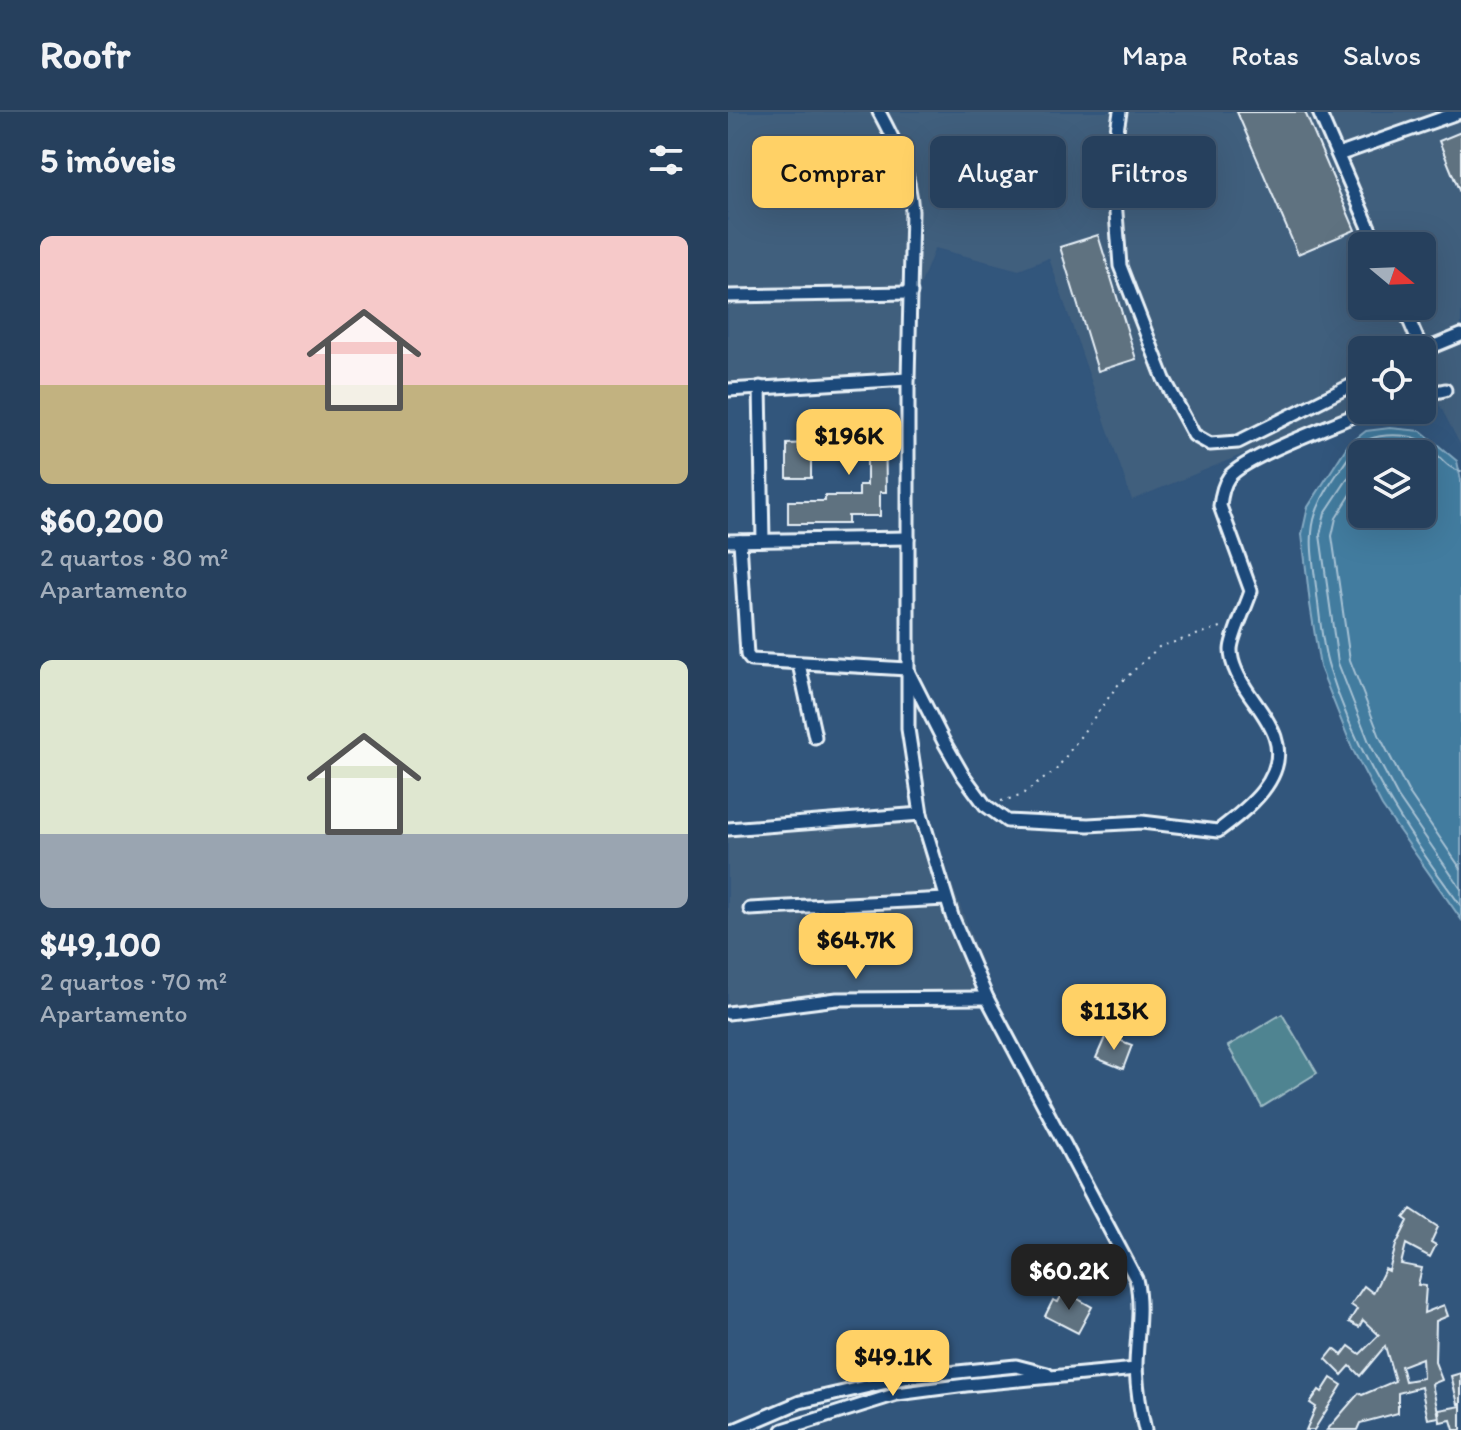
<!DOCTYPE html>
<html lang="pt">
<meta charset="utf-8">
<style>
body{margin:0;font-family:Itim,sans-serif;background:#2e4763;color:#f1f3f6;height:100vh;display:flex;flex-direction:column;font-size:30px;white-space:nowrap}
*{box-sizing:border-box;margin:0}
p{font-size:26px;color:#a4afbc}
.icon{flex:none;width:44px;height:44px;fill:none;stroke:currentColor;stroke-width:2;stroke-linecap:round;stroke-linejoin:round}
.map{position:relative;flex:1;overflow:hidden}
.panel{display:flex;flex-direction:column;background:#26405d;width:728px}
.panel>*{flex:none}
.hud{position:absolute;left:24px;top:24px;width:588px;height:72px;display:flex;gap:16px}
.needle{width:52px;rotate:109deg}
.controls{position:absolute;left:620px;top:120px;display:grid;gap:16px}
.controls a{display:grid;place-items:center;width:88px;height:88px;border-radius:12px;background:#26405d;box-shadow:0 8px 32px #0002,0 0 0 2px #425972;font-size:40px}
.price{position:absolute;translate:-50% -68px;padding:0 18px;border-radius:16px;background:#ffd166;color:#111;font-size:26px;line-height:52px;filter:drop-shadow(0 2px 4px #0008)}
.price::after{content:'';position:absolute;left:50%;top:48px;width:24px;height:18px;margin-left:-12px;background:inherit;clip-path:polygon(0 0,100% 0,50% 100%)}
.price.on{background:#222;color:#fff}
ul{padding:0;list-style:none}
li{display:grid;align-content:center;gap:16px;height:424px;padding:0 40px}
li span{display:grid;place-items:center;height:248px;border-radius:12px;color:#555}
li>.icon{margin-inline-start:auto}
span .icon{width:144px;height:144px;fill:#fffc;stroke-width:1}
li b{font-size:34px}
h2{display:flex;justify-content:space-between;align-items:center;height:96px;padding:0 40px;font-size:34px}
.chip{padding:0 28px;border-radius:12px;background:#26405d;box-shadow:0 8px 32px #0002,0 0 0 2px #425972;font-size:28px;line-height:72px}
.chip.on{background:#ffd166;color:#111}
header{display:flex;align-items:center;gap:48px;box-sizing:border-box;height:112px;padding:0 40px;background:#26405d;border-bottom:2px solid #425972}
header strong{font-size:38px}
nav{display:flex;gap:44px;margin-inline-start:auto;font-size:28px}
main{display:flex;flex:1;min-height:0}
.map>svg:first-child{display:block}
.built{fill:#405e7d;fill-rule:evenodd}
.green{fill:#508491;stroke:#9cbac4;stroke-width:2}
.water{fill:#437b9f;stroke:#85aac3;stroke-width:2;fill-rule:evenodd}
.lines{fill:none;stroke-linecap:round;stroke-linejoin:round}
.shore{stroke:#a6c2d4;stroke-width:2}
.building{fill:#5f7280;stroke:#e8f1f8;stroke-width:2;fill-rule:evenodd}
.minor-casing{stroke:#e8f1f8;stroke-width:17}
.path{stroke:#e8f1f8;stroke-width:2;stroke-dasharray:2 6;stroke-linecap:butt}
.minor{stroke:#1f4a7a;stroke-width:11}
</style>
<header>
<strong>Roofr</strong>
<nav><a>Mapa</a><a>Rotas</a><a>Salvos</a></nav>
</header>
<main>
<section class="panel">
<h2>5 imóveis<svg class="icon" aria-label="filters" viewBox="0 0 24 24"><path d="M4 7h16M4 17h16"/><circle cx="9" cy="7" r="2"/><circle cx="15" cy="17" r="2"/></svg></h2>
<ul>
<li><span style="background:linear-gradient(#f6c9c9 60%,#c2b280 0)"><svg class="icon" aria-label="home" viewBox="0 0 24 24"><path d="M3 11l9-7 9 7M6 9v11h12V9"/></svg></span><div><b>$60,200</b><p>2 quartos · 80 m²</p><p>Apartamento</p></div></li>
<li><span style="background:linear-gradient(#dfe7d0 70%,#9aa5b1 0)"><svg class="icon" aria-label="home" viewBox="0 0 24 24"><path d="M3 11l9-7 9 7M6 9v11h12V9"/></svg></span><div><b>$49,100</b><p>2 quartos · 70 m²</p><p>Apartamento</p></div></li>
</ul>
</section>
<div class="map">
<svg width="733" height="1318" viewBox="0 0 733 1318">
<rect width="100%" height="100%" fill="#32567c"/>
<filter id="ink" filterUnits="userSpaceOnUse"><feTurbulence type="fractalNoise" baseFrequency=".0125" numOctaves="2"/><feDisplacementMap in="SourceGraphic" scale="16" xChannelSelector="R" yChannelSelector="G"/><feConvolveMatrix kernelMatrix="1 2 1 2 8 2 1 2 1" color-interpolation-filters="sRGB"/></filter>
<g filter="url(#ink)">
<g class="built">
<path d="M0,0H733V334L698,267L694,268V238H634V293L404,388L321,146L291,158L207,136L189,181L181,264L0,282ZM634,134H694V194H634Z"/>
<polygon points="197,702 267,885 111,884 0,904 0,716"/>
</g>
<polygon class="green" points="554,902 589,961 534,995 500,934"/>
<path class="water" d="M662,316L693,319L729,349L733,368V807L654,694L625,638L592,555L582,492L574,422L580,395L620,333L638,319ZM634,342H694V402H634Z"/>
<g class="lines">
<g class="shore">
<polyline points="634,345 597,401 592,423 610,551 641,630 670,685 733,777"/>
<path d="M733,359C716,357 706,334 690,327C678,322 653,322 642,327C627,332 618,350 609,362C575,410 583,429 589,483C592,506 594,533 601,555C628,643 678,720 733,794"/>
<polyline points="634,365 608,406 604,424 622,548 652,625 680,679 733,757"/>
</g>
</g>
<g class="building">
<polygon points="509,0 577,0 627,118 570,142"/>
<polygon points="733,20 733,83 711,29"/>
<polygon points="370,123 408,247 370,259 332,135"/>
<polygon points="157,306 158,380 152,380 152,404 120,404 120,412 60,412 60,389 97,389 97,384 131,384 131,373 139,373 139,339 131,339 131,320 83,320 82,307"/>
<polygon points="83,331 83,366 59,366 59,332"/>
<polygon points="378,923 404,933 395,957 368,946"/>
<path d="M683,1097L710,1115L703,1130L708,1133L702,1145L678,1132L673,1152L694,1156L690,1173L698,1174L696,1201L716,1193L720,1204L708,1209L707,1250L714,1268L704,1272L711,1305L700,1307L693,1275L670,1281V1301L632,1311L629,1318H599L631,1281L634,1283L667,1269L657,1234L632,1264L622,1254L614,1263L598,1247L606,1237L614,1243L621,1234L632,1242L651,1223L635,1208L631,1215L621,1210L629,1197L623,1193L636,1174L645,1181L657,1157L661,1159L668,1133L680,1109L676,1106ZM694,1246L695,1266L677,1269L673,1254Z"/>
<polygon points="336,1179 364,1195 350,1221 317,1204 325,1188 330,1190"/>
<polygon points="733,1261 733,1292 730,1292 723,1264"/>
<polygon points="603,1266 614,1273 586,1318 578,1318 588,1295 582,1291 591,1278 594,1280"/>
<polygon points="733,1294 733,1318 726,1318 723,1308 712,1310 711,1298"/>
</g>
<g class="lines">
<defs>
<g id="minor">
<path d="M151,0C170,35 181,59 184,99L180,267V617L193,702L224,804L259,886L408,1167C415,1195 408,1227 408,1255C409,1277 412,1298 417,1318"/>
<polyline points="392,0 384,48 392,154 436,267 466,323 482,332 510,330 634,268"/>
<polyline points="591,0 649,134"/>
<polyline points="610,43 732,0"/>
<polyline points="0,184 183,181"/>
<polyline points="675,194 694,238"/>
<polyline points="694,239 733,223"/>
<polyline points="32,275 35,428"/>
<polyline points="0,278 180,267"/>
<polyline points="694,283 717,278"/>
<polyline points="0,429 180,426"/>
<path d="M12,429L19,543L23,548L179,557L216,630L235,663L257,693L279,709L360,713L414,710L490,719C518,698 561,666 547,625C542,610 531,596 522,583C513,570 503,554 503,538C503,525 519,493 523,479L492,394C493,385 495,373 501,365C516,345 612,310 640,298"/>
<polyline points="71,552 87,625"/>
<polyline points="0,717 193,702"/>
<polyline points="22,797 218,787"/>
<polyline points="0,901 109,887 259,886"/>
<polyline points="6,1318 72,1290 181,1265 288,1254 319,1262"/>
<polyline points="55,1318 169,1282 238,1273 408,1257"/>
</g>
</defs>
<use href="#minor" class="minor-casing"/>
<polyline class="path" points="273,689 292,684 328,658 389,574 431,535 496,514"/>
<use href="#minor" class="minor"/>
</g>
</g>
</svg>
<div class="controls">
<a><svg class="needle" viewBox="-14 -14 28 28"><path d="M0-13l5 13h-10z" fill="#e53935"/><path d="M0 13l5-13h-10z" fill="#a4afbc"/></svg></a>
<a><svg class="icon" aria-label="locate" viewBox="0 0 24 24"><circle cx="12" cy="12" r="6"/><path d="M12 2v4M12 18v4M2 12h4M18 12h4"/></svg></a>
<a><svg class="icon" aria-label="layers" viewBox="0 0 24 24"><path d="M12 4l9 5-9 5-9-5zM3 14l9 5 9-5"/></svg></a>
</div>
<b class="price" style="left:121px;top:365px">$196K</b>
<b class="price" style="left:128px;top:869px">$64.7K</b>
<b class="price" style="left:386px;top:940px">$113K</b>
<b class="price on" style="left:341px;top:1200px">$60.2K</b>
<b class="price" style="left:165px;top:1286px">$49.1K</b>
<div class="hud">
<a class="chip on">Comprar</a>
<a class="chip">Alugar</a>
<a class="chip">Filtros</a>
</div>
</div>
</main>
